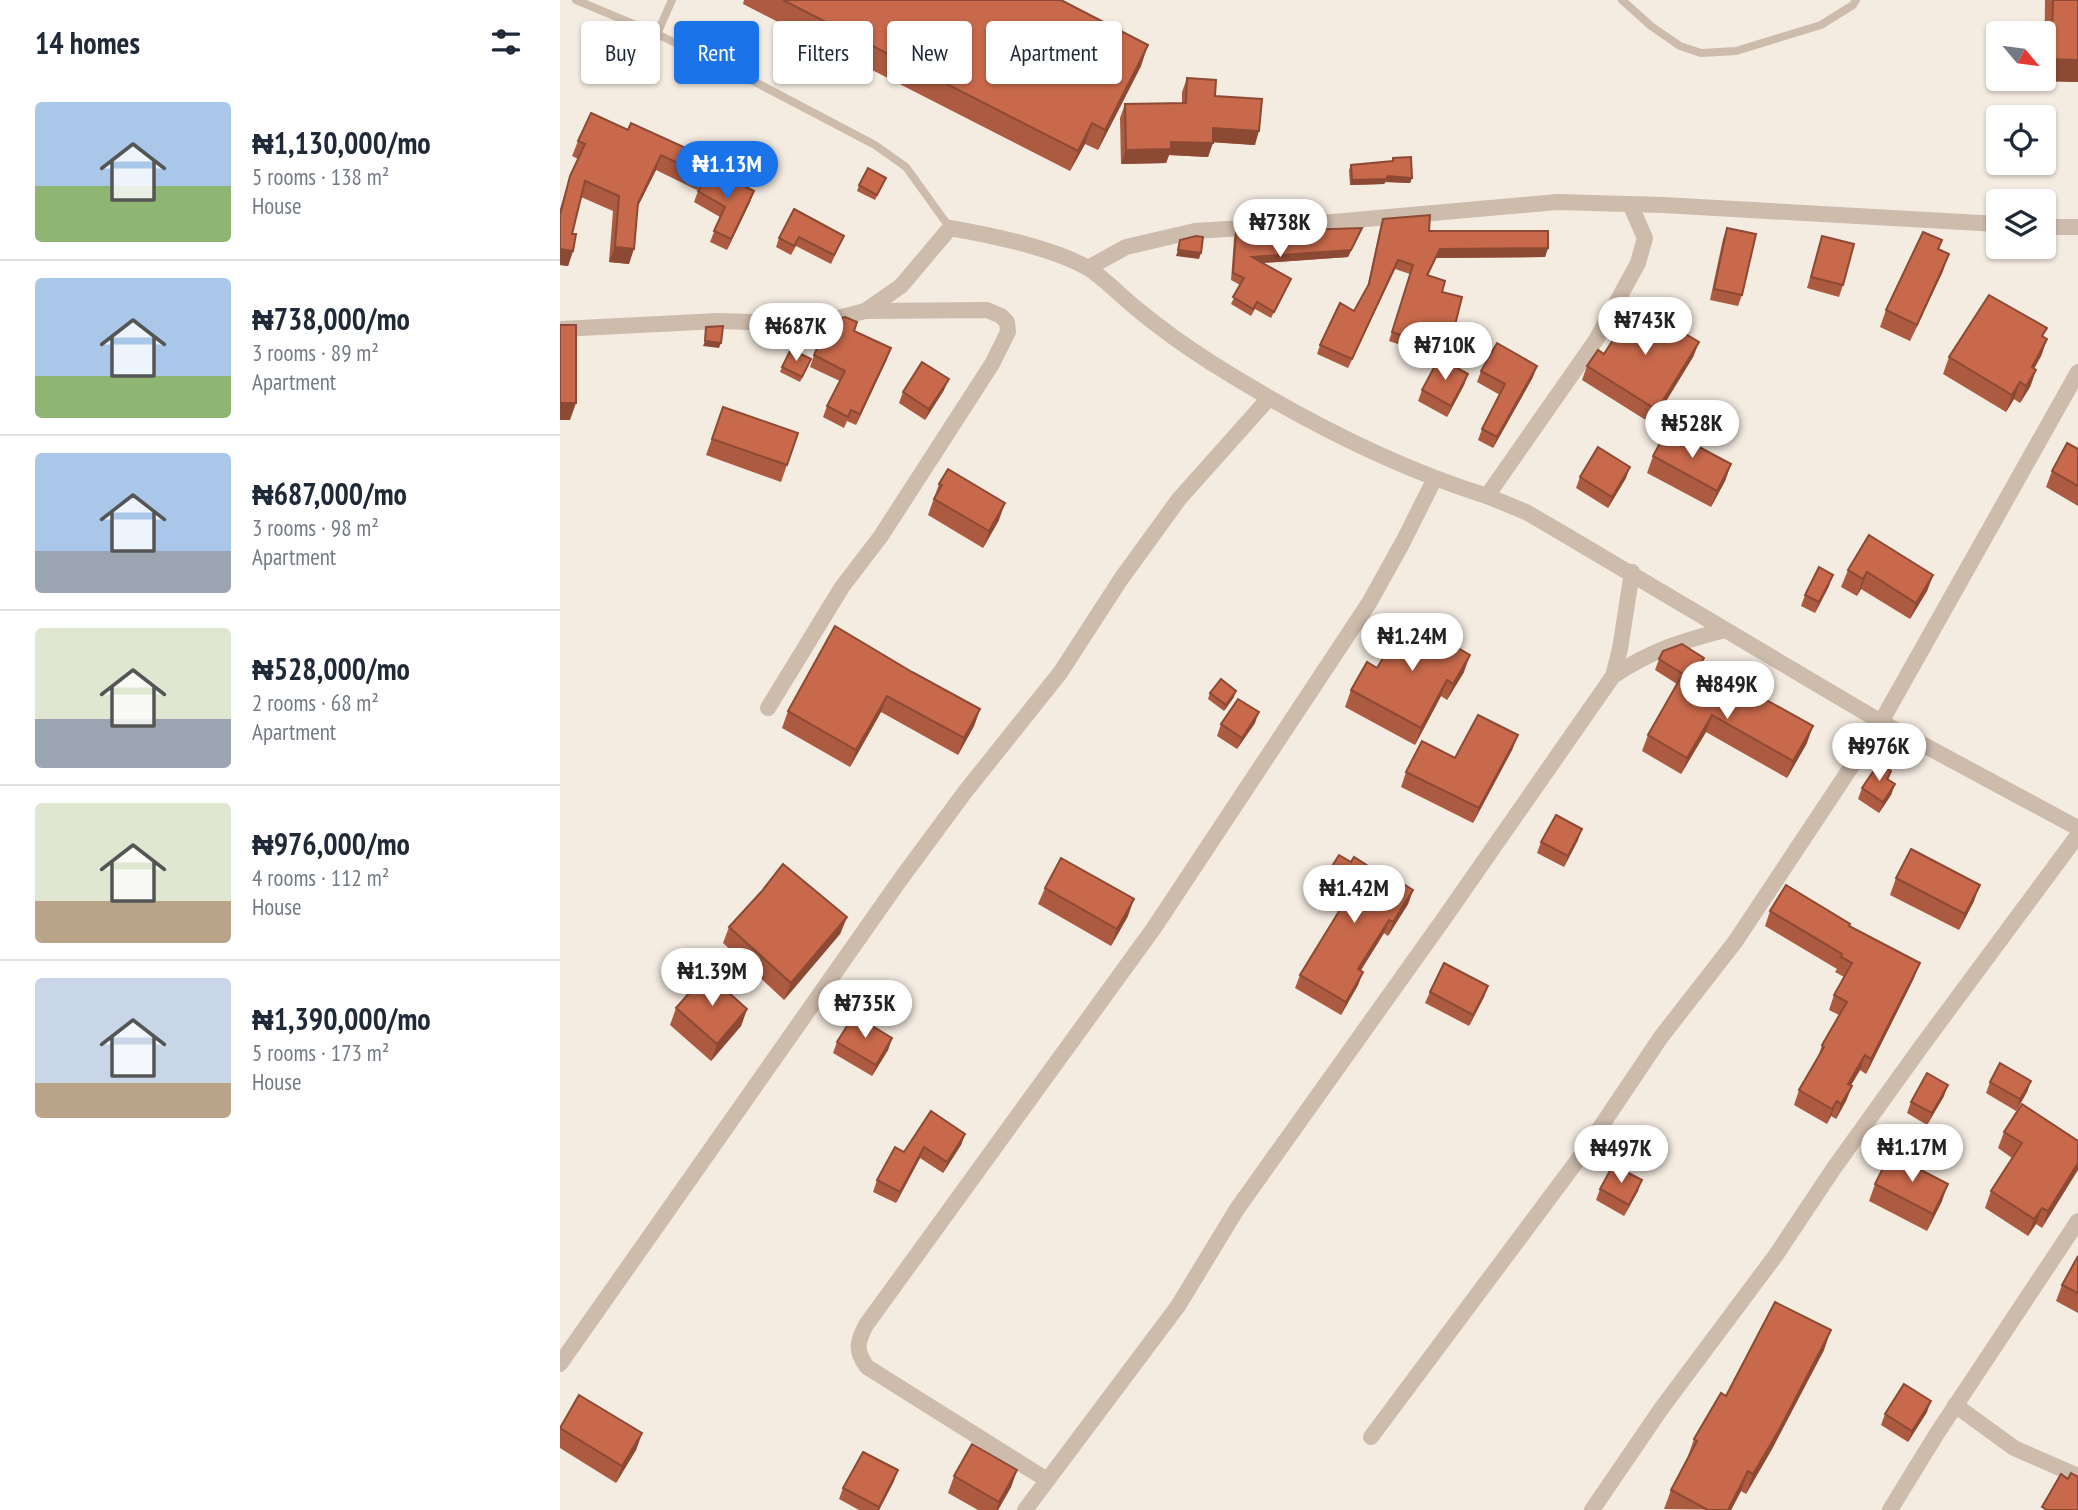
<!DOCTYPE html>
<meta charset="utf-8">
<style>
body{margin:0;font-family:"PT Sans Narrow",sans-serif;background:#f6f6f7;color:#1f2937;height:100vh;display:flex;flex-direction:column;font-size:26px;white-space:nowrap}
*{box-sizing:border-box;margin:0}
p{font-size:23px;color:#747a83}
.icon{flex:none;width:38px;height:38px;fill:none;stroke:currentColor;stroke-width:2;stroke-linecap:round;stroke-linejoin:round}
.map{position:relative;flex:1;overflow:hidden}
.drawer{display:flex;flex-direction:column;background:#fff;width:560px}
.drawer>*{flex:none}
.guide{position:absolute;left:21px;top:21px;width:665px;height:63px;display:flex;gap:14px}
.needle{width:46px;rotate:119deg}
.tools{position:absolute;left:1426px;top:21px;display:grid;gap:14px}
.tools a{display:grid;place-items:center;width:70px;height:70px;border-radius:7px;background:#fff;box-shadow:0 2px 5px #0004;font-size:35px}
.price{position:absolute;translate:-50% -60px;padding:0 16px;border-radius:24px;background:#fff;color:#222;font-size:23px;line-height:46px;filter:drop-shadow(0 2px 4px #0008)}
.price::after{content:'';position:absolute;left:50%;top:42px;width:21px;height:16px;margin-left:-10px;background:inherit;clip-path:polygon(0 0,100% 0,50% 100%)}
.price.selected{background:#1a73e8;color:#fff}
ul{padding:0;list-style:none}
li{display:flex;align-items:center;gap:21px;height:175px;padding:0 35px}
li+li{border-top:2px solid #e0e1e3}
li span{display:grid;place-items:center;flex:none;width:196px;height:140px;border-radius:7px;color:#555}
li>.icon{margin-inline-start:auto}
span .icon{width:84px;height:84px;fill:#fffc;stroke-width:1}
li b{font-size:30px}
h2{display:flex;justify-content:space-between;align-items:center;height:84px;padding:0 35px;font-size:30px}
.tag{padding:0 24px;border-radius:7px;background:#fff;box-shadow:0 2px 5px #0004;font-size:24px;line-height:63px}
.tag.selected{background:#1a73e8;color:#fff}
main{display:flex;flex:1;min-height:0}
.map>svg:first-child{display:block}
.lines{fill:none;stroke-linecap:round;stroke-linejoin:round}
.lane{stroke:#cdbbac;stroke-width:8}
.street{stroke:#cdbbac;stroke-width:16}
.wall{fill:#ac5a40}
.shaded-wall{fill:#8c4a34}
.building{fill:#c8694b;stroke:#8c4a34;stroke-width:2}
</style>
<main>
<section class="drawer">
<h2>14 homes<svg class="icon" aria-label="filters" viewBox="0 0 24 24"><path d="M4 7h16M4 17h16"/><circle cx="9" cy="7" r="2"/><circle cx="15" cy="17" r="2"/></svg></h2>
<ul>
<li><span style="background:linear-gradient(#a9c7e8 60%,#8fb573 0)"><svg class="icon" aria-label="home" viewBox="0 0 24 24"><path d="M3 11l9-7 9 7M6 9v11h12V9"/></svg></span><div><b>₦1,130,000/mo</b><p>5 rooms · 138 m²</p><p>House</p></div></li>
<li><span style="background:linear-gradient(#a9c7e8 70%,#8fb573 0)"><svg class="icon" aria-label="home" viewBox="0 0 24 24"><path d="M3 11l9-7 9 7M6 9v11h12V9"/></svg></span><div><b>₦738,000/mo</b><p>3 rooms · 89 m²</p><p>Apartment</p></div></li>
<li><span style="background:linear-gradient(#a9c7e8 70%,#9aa5b1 0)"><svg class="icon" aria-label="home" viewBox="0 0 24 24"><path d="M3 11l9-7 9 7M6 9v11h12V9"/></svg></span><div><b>₦687,000/mo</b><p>3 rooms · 98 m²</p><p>Apartment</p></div></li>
<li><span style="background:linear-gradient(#dfe7d0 65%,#9aa5b1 0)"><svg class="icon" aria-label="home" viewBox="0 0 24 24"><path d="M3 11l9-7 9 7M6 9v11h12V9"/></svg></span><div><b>₦528,000/mo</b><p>2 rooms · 68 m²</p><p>Apartment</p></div></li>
<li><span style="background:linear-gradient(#dfe7d0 70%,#b9a48a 0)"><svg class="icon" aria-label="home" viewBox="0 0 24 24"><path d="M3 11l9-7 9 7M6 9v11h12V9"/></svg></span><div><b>₦976,000/mo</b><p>4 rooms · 112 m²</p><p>House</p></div></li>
<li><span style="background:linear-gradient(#c9d6e8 75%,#b9a48a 0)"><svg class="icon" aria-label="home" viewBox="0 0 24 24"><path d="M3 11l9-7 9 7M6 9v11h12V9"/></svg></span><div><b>₦1,390,000/mo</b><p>5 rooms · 173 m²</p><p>House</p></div></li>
</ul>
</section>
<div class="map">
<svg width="1518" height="1510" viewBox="0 0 1518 1510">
<rect width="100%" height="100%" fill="#f4ebe1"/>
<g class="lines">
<g class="lane">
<polyline points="16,0 97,34 178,73 315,145 346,167 390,228"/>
<polyline points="1062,0 1091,26 1120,46 1141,53 1176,51 1261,25 1293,5 1296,0"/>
<polyline points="97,34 112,0"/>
</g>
<g class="street">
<polyline points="1070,204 1085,238 1078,263 1036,340 927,496 966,512 1002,533 1321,722 1518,828"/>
<polyline points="1484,227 1518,227"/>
<polyline points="528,268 566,247 635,231 750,224 997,202 1103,205 1438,224"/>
<path d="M0,329L158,321L255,324L305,311L341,286L390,228C430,235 493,248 528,268C545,279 561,296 577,309C600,328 625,346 650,362C737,417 828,465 927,496"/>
<path d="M1053,676C1090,651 1122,641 1165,630"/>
<polyline points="208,708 282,587 321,536 432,364 448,332 447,322 441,316 427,310 305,311"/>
<polyline points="0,1364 340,880 405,792 500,673 561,579 619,499 709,398"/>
<polyline points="1395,1405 1454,1448 1518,1476"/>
<polyline points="811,1437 1023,1153 1101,1037 1175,942 1321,722 1518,372"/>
<path d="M487,1480L307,1367C295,1351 297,1342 306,1325L594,928L809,603L843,542L874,480"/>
<polyline points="465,1510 618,1306 677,1209 883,920 1053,676 1060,649 1072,572"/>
<polyline points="1032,1510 1101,1409 1216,1255 1274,1168 1361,1047 1518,835"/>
<polyline points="1330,1510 1376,1435 1518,1221"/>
</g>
</g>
<g class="wall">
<polygon points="184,0 501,0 581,66 538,150 525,144 510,171 183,4"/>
<polygon points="1485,0 1518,0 1518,82 1483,81 1483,79 1484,79"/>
<polygon points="627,78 655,96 695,145 653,142 648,157 609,155 606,163 561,164 560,118 565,104 622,103 622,92"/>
<polygon points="31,113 145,174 137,190 96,170 77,208 69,264 49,262 53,211 21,197 12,234 13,251 8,266 0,265 0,209 10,176 18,159 12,156 18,141"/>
<polygon points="833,158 852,178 850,183 826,182 824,184 790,185 789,170 791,165 832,161"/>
<polygon points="324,183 315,200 297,191 299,185"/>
<polygon points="138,191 194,191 190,202 167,250 150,242 160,217 134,202"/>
<polygon points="823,219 869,231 988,248 985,257 876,258 868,276 882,292 896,321 881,359 908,374 904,385 887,417 858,401 862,390 879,358 829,341 850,274 835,269 788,368 757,354 760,345 794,311 807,288 820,228"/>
<polygon points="802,228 788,257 702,263 731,279 711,318 695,309 691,316 671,304 680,285 671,280 674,239 676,232"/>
<polygon points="1167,228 1182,295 1178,306 1150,300 1163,239"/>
<polygon points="284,236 271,264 236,246 231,255 216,247 219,238"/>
<polygon points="1262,236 1283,285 1279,297 1247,288"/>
<polygon points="1383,271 1350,341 1320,327 1326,310"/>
<polygon points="297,322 294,331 327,359 296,425 287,421 284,428 263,417 267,406 280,381 250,367 254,355"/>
<polygon points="1483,337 1487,339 1481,356 1474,369 1476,370 1470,387 1460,403 1454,399 1446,412 1383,374 1389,357"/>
<polygon points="1139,342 1133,357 1092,424 1022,380 1027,366 1044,354"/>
<polygon points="249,364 240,382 220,372 222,367"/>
<polygon points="921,371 973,377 933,448 918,440 922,429 940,395 917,382"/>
<polygon points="384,390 365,420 339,403 343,392"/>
<polygon points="163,407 238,433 221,482 146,455"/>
<polygon points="1518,449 1518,506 1486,487 1492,471"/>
<polygon points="1093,456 1171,464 1165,481 1151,507 1087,473"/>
<polygon points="1020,477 1066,478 1048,508 1016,488"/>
<polygon points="379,484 439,520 423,548 368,515"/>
<polygon points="1288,570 1373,575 1367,591 1350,619 1301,589 1297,596 1281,587"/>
<polygon points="1269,586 1255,613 1241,606 1245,595"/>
<polygon points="1099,659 1140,669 1131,683 1174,708 1247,743 1227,778 1146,732 1121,774 1082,751 1088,735 1117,684 1095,670"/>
<polygon points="817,668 904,672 887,700 881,696 855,745 785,707 791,690"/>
<polygon points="352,672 420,709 414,726 398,755 321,712 290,767 222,728 228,711"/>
<polygon points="650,693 674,697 664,711 648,699"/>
<polygon points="695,723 677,749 657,736 661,724"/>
<polygon points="958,735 952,750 913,823 841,787 846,772 895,758"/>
<polygon points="1331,771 1328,780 1335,784 1331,795 1319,813 1298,799 1302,788"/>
<polygon points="1018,840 1004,867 977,853 981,842"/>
<polygon points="791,862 816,871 853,890 848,904 828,936 824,933 801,970 803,972 798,985 781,1015 735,988 740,975 782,907 759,893 764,879"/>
<polygon points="1336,878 1414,901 1399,930 1330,895"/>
<polygon points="485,888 568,916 551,946 478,904"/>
<polygon points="1210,911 1289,926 1354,978 1306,1074 1300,1070 1291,1085 1292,1086 1286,1101 1276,1119 1271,1116 1267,1124 1234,1105 1239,1090 1257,1060 1262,1045 1279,1015 1269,1010 1274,995 1284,977 1275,972 1277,969 1205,926"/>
<polygon points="287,917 280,934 224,1000 163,943 169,927"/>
<polygon points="928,986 924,997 909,1026 865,1003 870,992"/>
<polygon points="116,1008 187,1009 181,1026 151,1061 110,1025"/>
<polygon points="332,1038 328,1050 312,1076 273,1053 277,1042"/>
<polygon points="1471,1081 1467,1092 1456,1111 1426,1093 1430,1082"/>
<polygon points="1384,1096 1367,1125 1347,1113 1351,1102"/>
<polygon points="1444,1132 1518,1141 1482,1228 1476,1224 1468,1236 1425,1208 1431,1191 1452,1158 1438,1148"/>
<polygon points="405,1134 401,1145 383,1173 360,1158 336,1203 313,1192 317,1180 344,1152"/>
<polygon points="1315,1184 1382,1201 1367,1231 1309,1201"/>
<polygon points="1040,1189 1078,1191 1064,1216 1036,1200"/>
<polygon points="1518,1256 1518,1313 1496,1301 1502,1285"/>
<polygon points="1264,1350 1212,1449 1186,1494 1181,1491 1171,1510 1104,1509 1111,1490 1127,1459 1134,1439 1166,1396"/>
<polygon points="1367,1412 1348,1442 1321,1425 1325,1414"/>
<polygon points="0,1426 82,1433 76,1450 56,1483 0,1448"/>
<polygon points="457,1470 451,1487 438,1510 418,1510 388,1493 394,1476"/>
<polygon points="334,1481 319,1510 299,1510 279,1499 283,1488"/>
</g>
<g class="shaded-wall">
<polygon points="588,45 581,66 538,150 545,130"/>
<polygon points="1491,59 1518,60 1518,82 1483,81"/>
<polygon points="532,123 525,144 510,171 518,151"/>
<polygon points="653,128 699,131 695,145 648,142"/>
<polygon points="611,142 653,143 648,157 609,155 606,163 561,164 566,150"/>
<polygon points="101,155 96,170 72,218 78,203"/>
<polygon points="150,159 145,174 137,190 143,175"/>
<polygon points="828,176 852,178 850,183 826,182"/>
<polygon points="826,179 824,184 790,185 792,180"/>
<polygon points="194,191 190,202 167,250 171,239"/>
<polygon points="802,228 788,257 689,264 692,257"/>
<polygon points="55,247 74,249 69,264 49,262"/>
<polygon points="988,248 985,257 876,258 864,284 880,249"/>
<polygon points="0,249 13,251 8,266 0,265"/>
<polygon points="618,250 641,253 639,259 616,256"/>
<polygon points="1389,254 1383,271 1350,341 1357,325"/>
<polygon points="838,260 835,269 788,368 792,359"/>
<polygon points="1487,339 1481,356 1465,384 1472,367"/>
<polygon points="145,341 161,343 159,348 143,346"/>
<polygon points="1139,342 1133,357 1092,424 1097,410"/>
<polygon points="331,348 327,359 296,425 300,414"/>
<polygon points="977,366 973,377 933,448 937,437"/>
<polygon points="1476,370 1470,387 1460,403 1466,386"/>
<polygon points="908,374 904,385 887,417 891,406"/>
<polygon points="389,379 384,390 365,420 369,409"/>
<polygon points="1460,382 1454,399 1446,412 1452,395"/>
<polygon points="0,403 16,403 10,420 0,420"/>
<polygon points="1171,464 1165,481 1151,507 1157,491"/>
<polygon points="1070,467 1066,478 1048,508 1052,497"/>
<polygon points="445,503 439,520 423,548 429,531"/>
<polygon points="1307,572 1301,589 1297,596 1303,579"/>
<polygon points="1273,575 1269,586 1255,613 1259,602"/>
<polygon points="1373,575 1367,591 1350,619 1356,603"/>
<polygon points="910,655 904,672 887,700 893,684"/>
<polygon points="1144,658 1140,669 1127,690 1131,679"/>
<polygon points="887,680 881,696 855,745 861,728"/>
<polygon points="676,691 674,697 664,711 666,705"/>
<polygon points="327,696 321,712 290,767 296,750"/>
<polygon points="420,709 414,726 398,755 404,738"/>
<polygon points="699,712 695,723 677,749 682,738"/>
<polygon points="1152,715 1146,732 1121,774 1127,758"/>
<polygon points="1253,726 1247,743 1227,778 1233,761"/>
<polygon points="958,735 952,750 913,823 919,808"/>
<polygon points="1335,784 1331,795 1319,813 1323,802"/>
<polygon points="1022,829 1018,840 1004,867 1008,856"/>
<polygon points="1420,885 1414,901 1399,930 1405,914"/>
<polygon points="853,890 848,904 828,936 833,922"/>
<polygon points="574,899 568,916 551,946 557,929"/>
<polygon points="287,917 280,934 224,1000 231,983"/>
<polygon points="829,920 824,933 793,983 798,969"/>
<polygon points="1360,963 1354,978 1306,1074 1311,1059"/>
<polygon points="803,972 798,985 781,1015 786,1002"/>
<polygon points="928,986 924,997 909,1026 913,1015"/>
<polygon points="187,1009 181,1026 151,1061 157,1044"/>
<polygon points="332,1038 328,1050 312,1076 316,1065"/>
<polygon points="1305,1055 1300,1070 1283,1099 1288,1084"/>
<polygon points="1471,1081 1467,1092 1456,1111 1460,1099"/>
<polygon points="1388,1085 1384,1096 1367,1125 1372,1113"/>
<polygon points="1292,1086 1286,1101 1276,1119 1281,1104"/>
<polygon points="1277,1101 1271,1116 1267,1124 1272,1109"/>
<polygon points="405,1134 401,1145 383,1173 387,1162"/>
<polygon points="364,1147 360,1158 336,1203 340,1192"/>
<polygon points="1518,1163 1518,1170 1482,1228 1488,1211"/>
<polygon points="1082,1180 1078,1191 1064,1216 1069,1205"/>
<polygon points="1388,1184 1382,1201 1367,1231 1373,1214"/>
<polygon points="1482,1208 1476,1224 1468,1236 1474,1219"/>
<polygon points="1271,1330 1264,1350 1212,1449 1186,1494 1193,1474"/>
<polygon points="1371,1401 1367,1412 1348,1442 1352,1431"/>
<polygon points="82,1433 76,1450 56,1483 62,1466"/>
<polygon points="338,1470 334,1481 319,1510 317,1510"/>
<polygon points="457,1470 451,1487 438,1510 436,1510 439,1502"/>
<polygon points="1188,1471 1181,1491 1171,1510 1168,1510"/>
</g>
<g class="building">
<polygon points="223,0 501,0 588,45 545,130 532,123 518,151"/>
<polygon points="1493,0 1518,0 1518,60 1491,59"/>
<polygon points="627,78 656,80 655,96 702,99 699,131 653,128 653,143 611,142 611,149 566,150 565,104 626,103"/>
<polygon points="31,113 68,130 71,123 150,159 143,175 101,155 78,203 74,249 55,247 59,196 25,181 12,234 16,234 13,251 0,249 0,215 10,176 25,144 18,141"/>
<polygon points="851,157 852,178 828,176 826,179 792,180 791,165 833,161 833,158"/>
<polygon points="308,168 326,178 317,195 299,185"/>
<polygon points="151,169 194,191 171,239 154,231 165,207 138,191"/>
<polygon points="234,209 284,236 274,255 239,237 234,246 219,238"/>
<polygon points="870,215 869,231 988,231 988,248 880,249 867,275 885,281 882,292 902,297 896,321 884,350 832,332 853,265 838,260 792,359 760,345 780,303 794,311 809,284 823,219"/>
<polygon points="802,228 791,250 692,257 731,279 714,312 697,302 693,309 673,297 684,278 673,273 676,232"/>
<polygon points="1167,228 1196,234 1182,295 1154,289"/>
<polygon points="1363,232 1382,240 1378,249 1389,254 1357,325 1326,310"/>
<polygon points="636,236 643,237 641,253 618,250 620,240"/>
<polygon points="1262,236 1294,244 1283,285 1251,277"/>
<polygon points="1429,295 1487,328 1482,336 1487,339 1472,367 1476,370 1466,386 1460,382 1452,395 1389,357"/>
<polygon points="1076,304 1139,342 1097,410 1027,366 1038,350 1044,354"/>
<polygon points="285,317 297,322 294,331 331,348 300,414 291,410 288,417 267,406 285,371 254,355 269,321"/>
<rect x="0" y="325" width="16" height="78"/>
<polygon points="163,326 161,343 145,341 146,327"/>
<polygon points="937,343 977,366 937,437 922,429 945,384 921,371"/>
<polygon points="231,349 251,359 242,377 222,367"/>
<polygon points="879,358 908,374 891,406 862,390"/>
<polygon points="362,362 389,379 369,409 343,392"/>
<polygon points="163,407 238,433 227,465 152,439"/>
<polygon points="1107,430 1171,464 1157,491 1093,456"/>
<polygon points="1507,443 1518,449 1518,486 1492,471"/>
<polygon points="1038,447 1070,467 1052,497 1020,477"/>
<polygon points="388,469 445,503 429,531 374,499 382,485 379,484"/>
<polygon points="1309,535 1373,575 1356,603 1307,572 1303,579 1288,570"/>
<polygon points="1259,567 1273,575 1259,602 1245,595"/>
<polygon points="847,618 910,655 893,684 887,680 861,728 791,690 807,662 817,668"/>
<polygon points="275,626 352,672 420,709 404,738 327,696 296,750 228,711"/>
<polygon points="1122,644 1144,658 1131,679 1099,659 1103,651"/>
<polygon points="1121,677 1174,708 1185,688 1253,726 1233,761 1152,715 1127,758 1088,735"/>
<polygon points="661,679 676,691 666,705 650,693"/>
<polygon points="678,699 699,712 682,738 661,724"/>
<polygon points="918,715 958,735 919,808 846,772 862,741 895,758"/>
<polygon points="1319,763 1331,771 1327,779 1335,784 1323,802 1302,788"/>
<polygon points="996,815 1022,829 1008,856 981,842"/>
<polygon points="1351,849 1420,885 1405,914 1336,878"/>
<polygon points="779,855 791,862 794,857 816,871 818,868 853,890 833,922 829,920 798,969 803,972 786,1002 740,975 789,895 764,879"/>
<polygon points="501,858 574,899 557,929 485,888"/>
<polygon points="223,864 287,917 231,983 169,927 202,891"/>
<polygon points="1226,885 1290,924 1289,926 1360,963 1311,1059 1305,1055 1288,1084 1292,1086 1281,1104 1277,1101 1272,1109 1239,1090 1264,1047 1262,1045 1287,1002 1274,995 1292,963 1281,957 1282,954 1210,911"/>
<polygon points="884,963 928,986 913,1015 870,992"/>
<polygon points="147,973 187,1009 157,1044 116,1008"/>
<polygon points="294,1015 332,1038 316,1065 277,1042"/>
<polygon points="1440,1063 1471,1081 1460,1099 1430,1082"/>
<polygon points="1367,1073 1388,1085 1372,1113 1351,1102"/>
<polygon points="1462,1104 1518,1141 1518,1163 1488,1211 1482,1208 1474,1219 1431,1191 1462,1143 1444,1132"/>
<polygon points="371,1111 405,1134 387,1162 364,1147 340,1192 317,1180 335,1147 344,1152"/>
<polygon points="1330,1154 1388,1184 1373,1214 1315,1184"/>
<polygon points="1053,1165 1082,1180 1069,1205 1040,1189"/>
<polygon points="1518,1256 1518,1293 1502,1285"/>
<polygon points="1215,1302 1271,1330 1219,1430 1193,1474 1188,1471 1168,1510 1148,1510 1111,1490 1137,1441 1134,1439 1161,1393 1166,1396"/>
<polygon points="1344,1384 1371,1401 1352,1431 1325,1414"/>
<polygon points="19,1395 82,1433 62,1466 0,1428"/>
<polygon points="412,1444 457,1470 439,1502 394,1476"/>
<polygon points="303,1452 338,1470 319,1507 283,1488"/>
<polygon points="1511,1473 1518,1477 1518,1510 1487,1510 1482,1507 1501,1474 1508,1479"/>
</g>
</svg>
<div class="tools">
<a><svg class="needle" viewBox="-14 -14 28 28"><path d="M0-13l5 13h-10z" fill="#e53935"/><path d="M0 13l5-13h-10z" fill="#747a83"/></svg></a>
<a><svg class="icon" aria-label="locate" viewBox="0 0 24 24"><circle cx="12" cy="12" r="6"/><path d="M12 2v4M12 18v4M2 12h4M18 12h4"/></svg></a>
<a><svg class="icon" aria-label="layers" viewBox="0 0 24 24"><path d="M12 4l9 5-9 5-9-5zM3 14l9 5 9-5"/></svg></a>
</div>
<b class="price selected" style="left:167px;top:201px">₦1.13M</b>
<b class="price" style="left:720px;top:259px">₦738K</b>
<b class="price" style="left:1085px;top:357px">₦743K</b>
<b class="price" style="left:236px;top:363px">₦687K</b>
<b class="price" style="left:885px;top:382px">₦710K</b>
<b class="price" style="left:1132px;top:460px">₦528K</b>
<b class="price" style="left:852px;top:673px">₦1.24M</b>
<b class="price" style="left:1167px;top:721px">₦849K</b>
<b class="price" style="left:1319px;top:783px">₦976K</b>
<b class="price" style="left:794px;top:925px">₦1.42M</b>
<b class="price" style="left:152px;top:1008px">₦1.39M</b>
<b class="price" style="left:305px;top:1040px">₦735K</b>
<b class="price" style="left:1352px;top:1184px">₦1.17M</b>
<b class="price" style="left:1061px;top:1185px">₦497K</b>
<div class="guide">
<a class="tag">Buy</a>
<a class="tag selected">Rent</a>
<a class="tag">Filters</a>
<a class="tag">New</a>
<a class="tag">Apartment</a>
</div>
</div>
</main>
